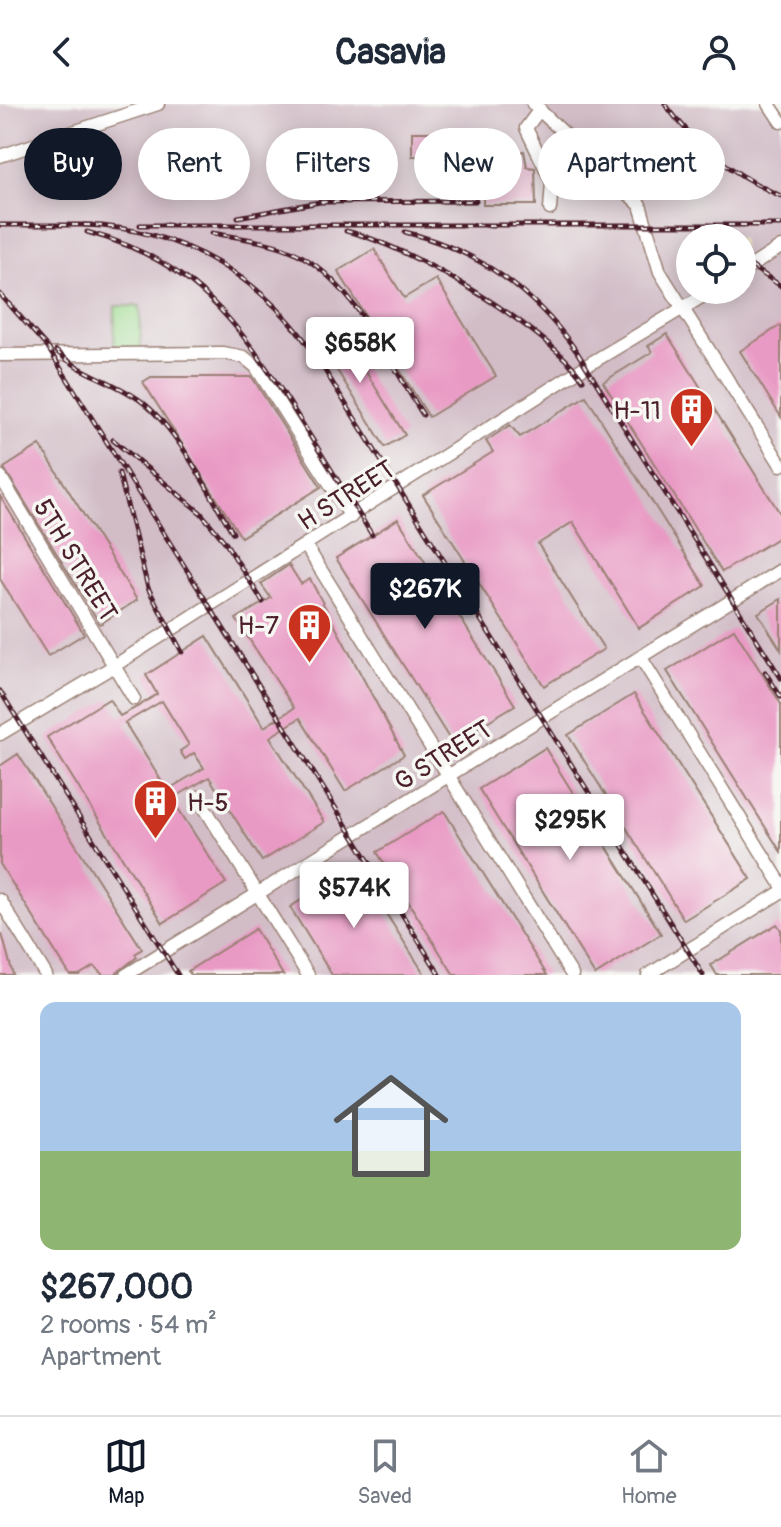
<!DOCTYPE html>
<meta charset="utf-8">
<style>
body{margin:0;font-family:Pangolin,sans-serif;background:#f2f2f3;color:#1f2937;height:100vh;display:flex;flex-direction:column;font-size:30px;white-space:nowrap}
*{box-sizing:border-box;margin:0}
p{font-size:26px;color:#747a83}
.icon{flex:none;width:44px;height:44px;fill:none;stroke:currentColor;stroke-width:2;stroke-linecap:round;stroke-linejoin:round}
.map{position:relative;height:871px;overflow:hidden}
.panel{display:flex;flex-direction:column;background:#fff;flex:1}
.panel>*{flex:none}
.guide{position:absolute;left:24px;top:24px;width:734px;height:72px;display:flex;gap:16px}
.buttons{position:absolute;left:676px;top:120px;display:grid;gap:16px}
.buttons a{display:grid;place-items:center;width:80px;height:80px;border-radius:50%;background:#fff;box-shadow:0 4px 20px #0003;font-size:40px}
.price{position:absolute;translate:-50% -68px;padding:0 18px;border-radius:8px;background:#fff;color:#222;font-size:26px;line-height:52px;filter:drop-shadow(0 2px 4px #0008)}
.price::after{content:'';position:absolute;left:50%;top:48px;width:24px;height:18px;margin-left:-12px;background:inherit;clip-path:polygon(0 0,100% 0,50% 100%)}
.price.current{background:#111827;color:#fff}
ul{padding:0;list-style:none}
li{display:grid;align-content:center;gap:16px;height:424px;padding:0 40px}
li span{display:grid;place-items:center;height:248px;border-radius:16px;color:#555}
li>.icon{margin-inline-start:auto}
span .icon{width:144px;height:144px;fill:#fffc;stroke-width:1}
li b{font-size:34px}
.pill{padding:0 28px;border-radius:36px;background:#fff;box-shadow:0 4px 20px #0003;font-size:28px;line-height:72px}
.pill.current{background:#111827;color:#fff}
header{display:flex;justify-content:space-between;align-items:center;height:104px;padding:0 40px;background:#fff;font-size:36px;font-weight:700}
.tab-bar{display:flex;justify-content:space-around;align-items:center;height:112px;border-top:2px solid #e0e1e3;background:#fff;font-size:22px;color:#747a83}
.tab-bar a{display:grid;justify-items:center;gap:4px}
.tab-bar .current{color:#111827}
.map>svg:first-child{display:block}
.industrial{fill:#d2bdc7;fill-rule:evenodd}
.green{fill:#9fdc90;stroke:#747e5e;stroke-width:2}
.building{fill:#e99ac4;fill-rule:evenodd}
.lines{fill:none;stroke-linecap:round;stroke-linejoin:round}
.minor-casing{stroke:#9a8075;stroke-width:15}
.minor{stroke:#fff;stroke-width:12}
.rail-casing{stroke:#4a1f2b;stroke-width:5}
.rail{stroke:#f6f6f2;stroke-width:2;stroke-dasharray:6;stroke-linecap:butt}
.labels{text-anchor:middle;stroke-width:7;stroke-linejoin:round;paint-order:stroke}
.poi-label{font-size:26px;fill:#4a1f2b;stroke:#f6f6f2;text-anchor:end}
.street-label{font-size:26px;fill:#4a1f2b;stroke:#f6f6f2}
</style>
<header><svg class="icon" aria-label="back" viewBox="0 0 24 24"><path d="M15 5l-7 7 7 7"/></svg>Casavia<svg class="icon" aria-label="person" viewBox="0 0 24 24"><circle cx="12" cy="8" r="4"/><path d="M4 21q1-7 8-7t8 7"/></svg></header>
<div class="map">
<svg width="781" height="871" viewBox="0 0 781 871">
<rect width="100%" height="100%" fill="#f6f6f2"/>
<filter id="ink" filterUnits="userSpaceOnUse"><feTurbulence type="fractalNoise" baseFrequency=".0125" numOctaves="2"/><feDisplacementMap in="SourceGraphic" scale="16" xChannelSelector="R" yChannelSelector="G"/><feConvolveMatrix kernelMatrix="1 2 1 2 8 2 1 2 1" color-interpolation-filters="sRGB"/></filter>
<filter id="wash" filterUnits="userSpaceOnUse"><feTurbulence type="fractalNoise" baseFrequency=".006" numOctaves="4" result="noise"/><feDisplacementMap in="SourceGraphic" scale="32" xChannelSelector="R" yChannelSelector="G"/><feGaussianBlur stdDeviation="1.8" result="paint"/><feColorMatrix in="noise" values="0 0 0 0 0 0 0 0 0 0 0 0 0 0 0 0 0 1.4 0 .05"/><feComposite in="paint" operator="in"/></filter>
<g filter="url(#wash)">
<rect width="100%" height="100%" fill="#ebe1bf"/>
<path class="industrial" d="M0,0H781V871H0ZM690,134H742V186H690Z"/>
<polygon class="green" points="115,202 140,202 141,245 114,245"/>
<g id="blocks">
<g class="building">
<polygon points="412,28 451,28 450,81 428,81 432,52 412,52"/>
<polygon points="524,47 527,63 535,64 536,101 483,101 483,85 497,85 497,63 508,63 505,51"/>
<polygon points="374,145 404,194 436,175 496,272 429,313 338,167"/>
<polygon points="335,218 405,331 385,343 315,231"/>
<polygon points="781,221 781,313 740,247"/>
<polygon points="667,230 781,411 781,432 722,468 603,278 652,248 648,242"/>
<polygon points="151,273 252,273 321,383 241,433 143,278"/>
<polygon points="586,292 705,482 639,524 573,418 538,440 604,545 544,582 423,391 493,348 486,337 510,321 520,333"/>
<polygon points="40,341 137,496 100,520 4,364"/>
<polygon points="0,392 84,530 48,552 0,475"/>
<polygon points="398,415 515,601 452,639 336,454"/>
<path d="M289,461L301,480L310,475L404,651L345,687L300,614L270,633L324,718L262,757L209,673L172,695L226,779L163,819L47,633L109,595L120,612L139,602L157,590L146,571L207,532L264,623L294,604L236,515L271,494L261,480ZM162,597L189,641L180,647L185,655L194,649L204,664L167,686L125,619Z"/>
<polygon points="781,495 781,546 758,509"/>
<polygon points="734,525 781,600 781,748 667,567"/>
<polygon points="634,590 751,775 684,816 568,631"/>
<polygon points="545,644 661,830 595,871 479,685"/>
<polygon points="18,650 142,845 135,850 137,853 114,871 103,871 94,862 79,871 70,871 0,760 0,662"/>
<polygon points="444,707 547,871 454,871 377,748"/>
<polygon points="356,762 425,871 332,871 290,803"/>
<polygon points="777,820 781,826 781,871 717,871 711,861"/>
<polygon points="255,825 283,871 191,871 188,867"/>
<polygon points="0,830 2,830 13,871 0,871"/>
</g>
</g>
</g>
<g filter="url(#ink)">
<use href="#blocks" fill-opacity="0" stroke="#9a8075" stroke-width="2"/>
<g class="lines">
<defs>
<g id="minor">
<polyline points="533,0 640,101 660,168 781,361"/>
<polyline points="769,0 781,18"/>
<polyline points="540,5 526,24 552,78 550,105"/>
<polyline points="0,52 158,0"/>
<polyline points="742,168 781,143"/>
<polyline points="0,251 223,249 244,253 256,263 351,413"/>
<polyline points="0,372 134,595"/>
<polyline points="306,442 572,871"/>
<polyline points="641,554 781,780"/>
<polyline points="0,630 114,562 586,262 713,186"/>
<polyline points="198,693 308,871"/>
<polyline points="0,796 46,871"/>
<polyline points="126,871 781,466"/>
<polyline points="648,871 781,788"/>
</g>
</defs>
<use href="#minor" class="minor-casing"/>
<use href="#minor" class="minor"/>
<defs>
<g id="rail">
<path d="M665,0C695,41 735,72 781,92"/>
<polyline points="238,113 320,98 476,97"/>
<polyline points="0,121 92,121"/>
<path d="M84,121C181,124 264,173 317,254L703,871"/>
<polyline points="140,121 781,121"/>
<path d="M346,127C408,141 548,224 583,276"/>
<path d="M87,128C193,156 238,218 294,306C320,348 346,389 372,431"/>
<path d="M405,128C478,146 534,187 577,248L781,574"/>
<path d="M212,129C235,133 261,136 284,144C349,167 387,255 423,311"/>
<polyline points="742,156 781,182"/>
<polyline points="0,190 48,244 440,871"/>
<path d="M56,247C81,270 114,277 141,297C179,326 208,388 233,429"/>
<polyline points="113,336 201,409 225,438 263,498"/>
<polyline points="119,369 148,484 182,548"/>
<polyline points="765,568 781,593"/>
<polyline points="0,587 178,871"/>
</g>
</defs>
<use href="#rail" class="rail-casing"/>
<use href="#rail" class="rail"/>
</g>
</g>
<defs>
<symbol id="building-pin" viewBox="-11 -11 22 30"><path d="M0 17L-7.5 6A9.5 9.5 0 1 1 7.5 6Z" fill="#c8321e" stroke="#f6f6f2"/><path d="M-4-6H4V6H1V3H-1V6H-4ZM-2.5-4.3h1.7v1.8h-1.7ZM.8-4.3h1.7v1.8H.8ZM-2.5-1h1.7V.8h-1.7ZM.8-1h1.7V.8H.8Z" fill="#fff"/></symbol>
</defs>
<g fill-rule="evenodd">
<use href="#building-pin" x="666" y="280" width="51" height="69"/>
<use href="#building-pin" x="284" y="496" width="51" height="69"/>
<use href="#building-pin" x="130" y="672" width="51" height="69"/>
</g>
<g class="labels">
<g class="poi-label">
<text x="661" y="315">H-11</text>
<text x="279" y="530">H-7</text>
<text x="187" y="707" text-anchor="start">H-5</text>
</g>
<g class="street-label">
<text transform="translate(346 391) rotate(-32)" y="9">H STREET</text>
<text transform="translate(76 456) rotate(59)" y="9">5TH STREET</text>
<text transform="translate(443 651) rotate(-32)" y="9">G STREET</text>
</g>
</g>
</svg>
<div class="buttons">
<a><svg class="icon" aria-label="locate" viewBox="0 0 24 24"><circle cx="12" cy="12" r="6"/><path d="M12 2v4M12 18v4M2 12h4M18 12h4"/></svg></a>
</div>
<b class="price" style="left:360px;top:281px">$658K</b>
<b class="price current" style="left:425px;top:527px">$267K</b>
<b class="price" style="left:570px;top:758px">$295K</b>
<b class="price" style="left:354px;top:826px">$574K</b>
<div class="guide">
<a class="pill current">Buy</a>
<a class="pill">Rent</a>
<a class="pill">Filters</a>
<a class="pill">New</a>
<a class="pill">Apartment</a>
</div>
</div>
<section class="panel">
<ul>
<li><span style="background:linear-gradient(#a9c7e8 60%,#8fb573 0)"><svg class="icon" aria-label="home" viewBox="0 0 24 24"><path d="M3 11l9-7 9 7M6 9v11h12V9"/></svg></span><div><b>$267,000</b><p>2 rooms · 54 m²</p><p>Apartment</p></div></li>
</ul>
</section>
<nav class="tab-bar">
<a class="current"><svg class="icon" aria-label="map" viewBox="0 0 24 24"><path d="M3 6l6-2 6 2 6-2v14l-6 2-6-2-6 2zM9 4v14M15 6v14"/></svg>Map</a>
<a><svg class="icon" aria-label="saved" viewBox="0 0 24 24"><path d="M7 4h10v16l-5-4-5 4z"/></svg>Saved</a>
<a><svg class="icon" aria-label="home" viewBox="0 0 24 24"><path d="M3 11l9-7 9 7M6 9v11h12V9"/></svg>Home</a>
</nav>
